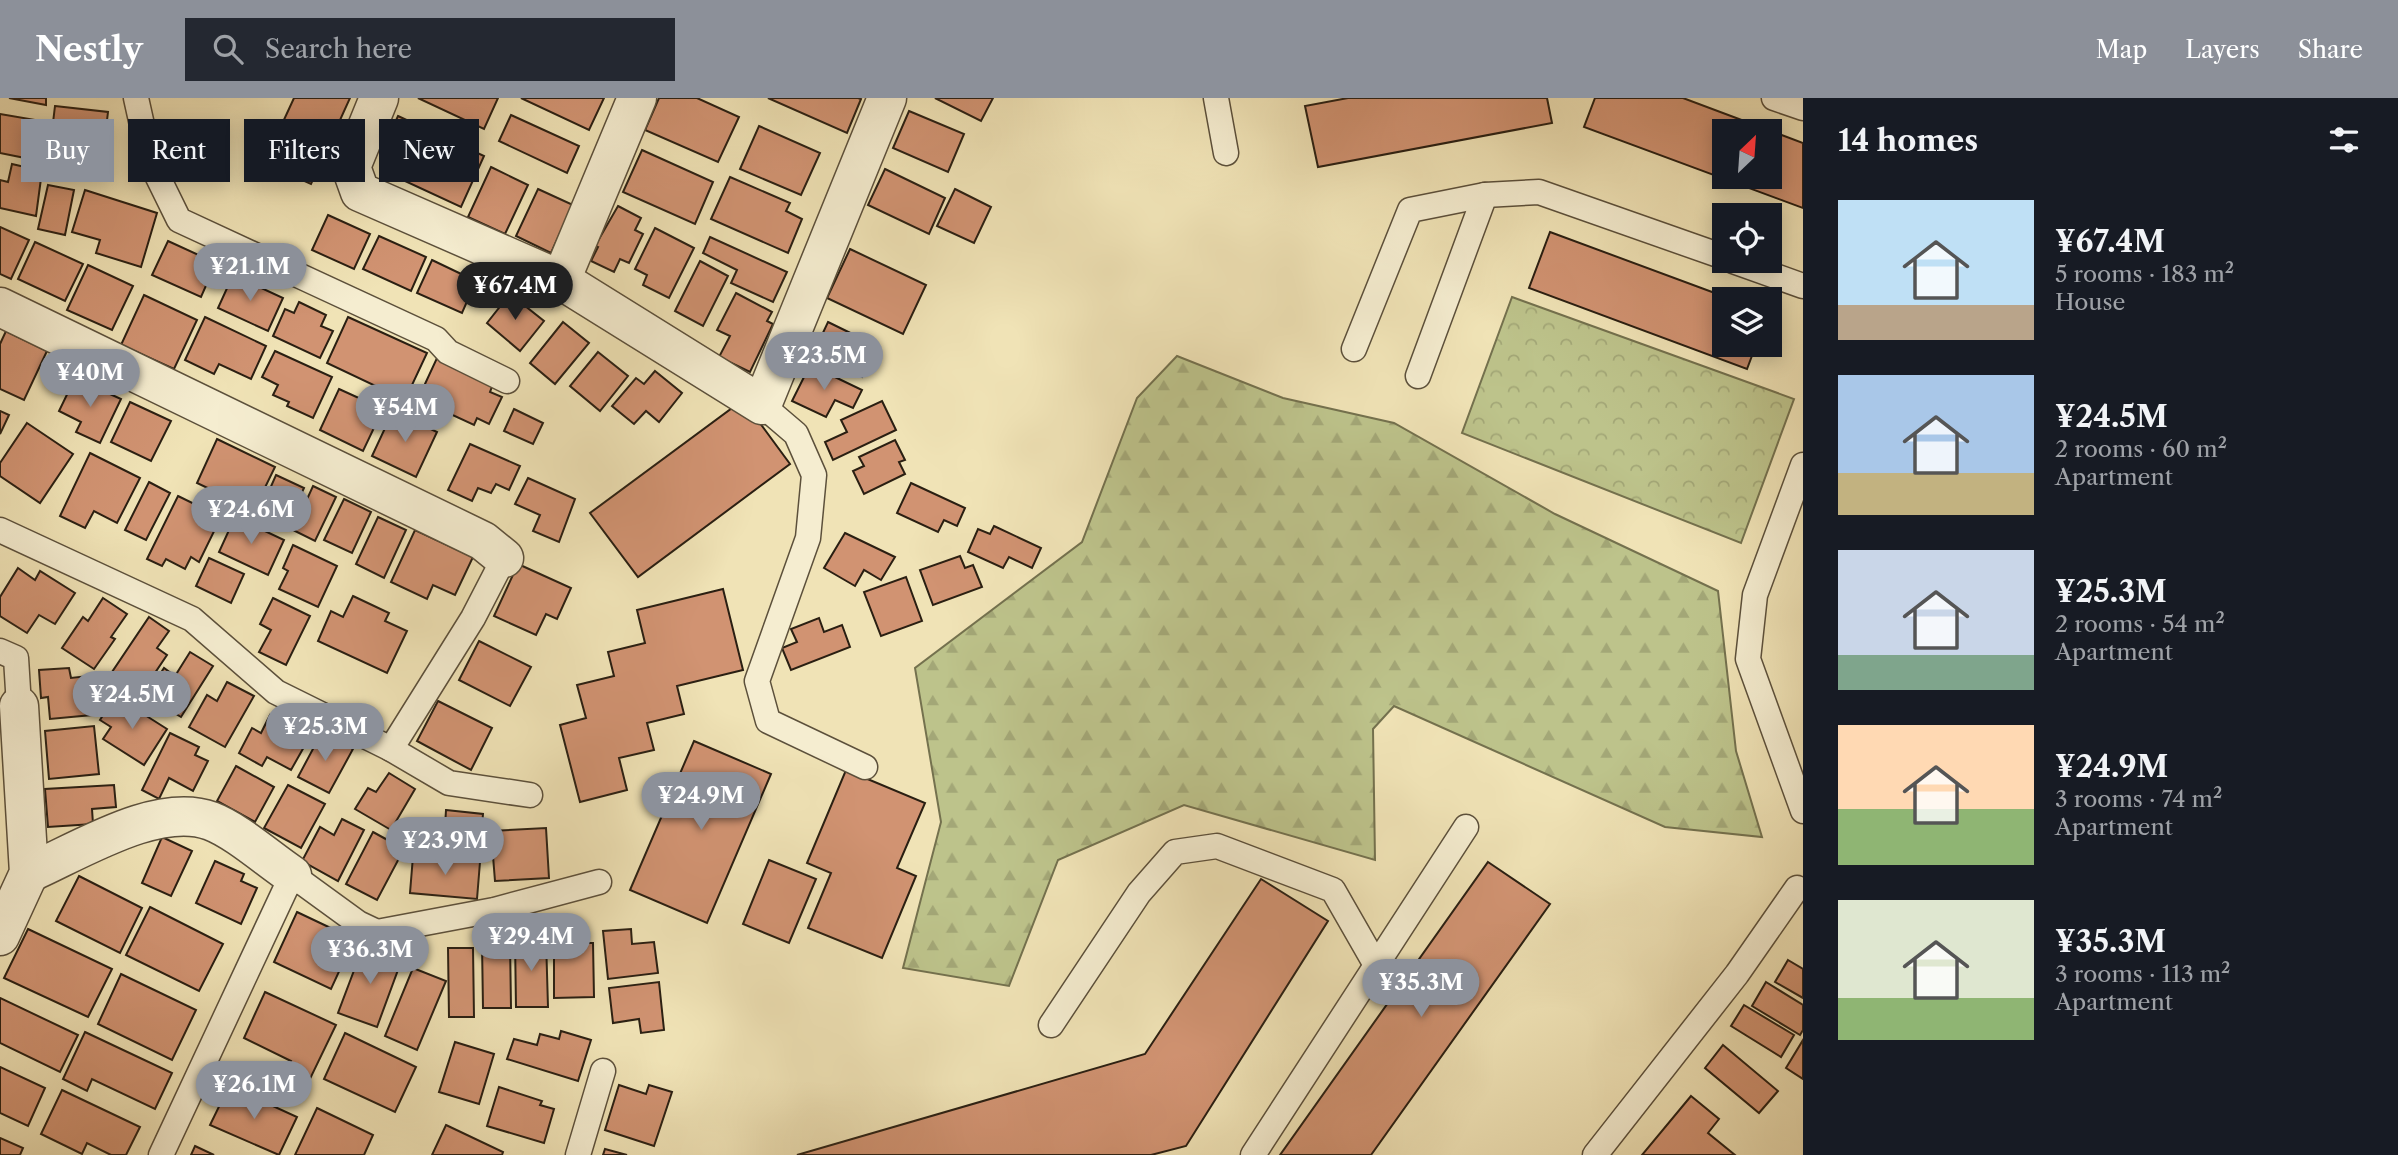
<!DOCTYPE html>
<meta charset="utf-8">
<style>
body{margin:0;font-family:"Libre Caslon Text",serif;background:#242831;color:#f1f3f6;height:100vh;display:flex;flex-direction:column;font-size:26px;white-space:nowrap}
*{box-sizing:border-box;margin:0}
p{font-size:23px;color:#9ea1a6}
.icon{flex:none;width:38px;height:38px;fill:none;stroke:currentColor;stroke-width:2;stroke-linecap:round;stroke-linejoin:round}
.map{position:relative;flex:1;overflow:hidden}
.details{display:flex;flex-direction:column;background:#171b24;width:595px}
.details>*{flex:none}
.top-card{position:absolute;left:21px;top:21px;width:665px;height:63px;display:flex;gap:14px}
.needle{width:46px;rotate:25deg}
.tools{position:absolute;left:1712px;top:21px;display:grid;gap:14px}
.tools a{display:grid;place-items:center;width:70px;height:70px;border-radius:0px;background:#171b24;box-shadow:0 4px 18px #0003;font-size:35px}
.price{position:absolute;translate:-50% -60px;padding:0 16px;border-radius:24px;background:#8c9099;color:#fff;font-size:23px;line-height:46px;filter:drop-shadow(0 2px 4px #0008)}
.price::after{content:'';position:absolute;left:50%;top:42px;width:21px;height:16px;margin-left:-10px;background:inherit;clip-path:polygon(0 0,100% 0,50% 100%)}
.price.active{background:#222;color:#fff}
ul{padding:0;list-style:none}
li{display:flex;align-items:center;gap:21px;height:175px;padding:0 35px}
li span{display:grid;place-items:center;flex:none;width:196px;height:140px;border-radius:0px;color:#555}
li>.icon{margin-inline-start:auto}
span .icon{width:84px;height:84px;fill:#fffc;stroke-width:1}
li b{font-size:30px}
h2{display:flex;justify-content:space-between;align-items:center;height:84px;padding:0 35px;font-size:30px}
.pill{padding:0 24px;border-radius:0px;background:#171b24;box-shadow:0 4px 18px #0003;font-size:24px;line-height:63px}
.pill.active{background:#8c9099;color:#fff}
header{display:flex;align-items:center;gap:42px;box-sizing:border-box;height:98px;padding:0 35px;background:#8c9099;color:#fff}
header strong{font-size:33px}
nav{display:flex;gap:38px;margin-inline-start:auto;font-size:24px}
.search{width:490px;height:63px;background:#242831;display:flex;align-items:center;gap:18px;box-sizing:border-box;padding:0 24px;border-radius:0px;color:#9ea1a6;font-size:26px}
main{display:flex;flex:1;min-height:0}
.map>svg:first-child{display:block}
.forest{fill:url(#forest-firs);stroke:#74714e;stroke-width:2}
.park{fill:url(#park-crowns);stroke:#74714e;stroke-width:2}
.building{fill:#d19372;stroke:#2a1f12;stroke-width:2;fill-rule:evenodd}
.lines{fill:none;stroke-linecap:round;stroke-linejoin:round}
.service-casing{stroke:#5c503b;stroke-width:27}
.minor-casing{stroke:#5c503b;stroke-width:41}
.service{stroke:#f5edd0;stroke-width:24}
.minor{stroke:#f5edd0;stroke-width:38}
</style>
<header>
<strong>Nestly</strong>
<div class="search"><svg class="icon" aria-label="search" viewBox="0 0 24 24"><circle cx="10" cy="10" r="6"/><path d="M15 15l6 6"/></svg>Search here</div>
<nav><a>Map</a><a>Layers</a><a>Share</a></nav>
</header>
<main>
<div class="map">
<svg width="1803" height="1057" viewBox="0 0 1803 1057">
<defs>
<pattern id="forest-firs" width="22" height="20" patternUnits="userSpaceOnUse" patternTransform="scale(1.75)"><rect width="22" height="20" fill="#bdc38b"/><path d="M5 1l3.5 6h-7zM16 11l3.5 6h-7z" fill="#a3a777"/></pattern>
<pattern id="park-crowns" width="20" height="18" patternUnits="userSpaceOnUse" patternTransform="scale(1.75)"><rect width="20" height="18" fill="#bdc38b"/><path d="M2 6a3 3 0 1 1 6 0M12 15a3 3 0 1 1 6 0" fill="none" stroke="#a3a777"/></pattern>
</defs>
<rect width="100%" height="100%" fill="#f0e3b6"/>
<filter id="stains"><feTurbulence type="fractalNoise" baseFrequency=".00286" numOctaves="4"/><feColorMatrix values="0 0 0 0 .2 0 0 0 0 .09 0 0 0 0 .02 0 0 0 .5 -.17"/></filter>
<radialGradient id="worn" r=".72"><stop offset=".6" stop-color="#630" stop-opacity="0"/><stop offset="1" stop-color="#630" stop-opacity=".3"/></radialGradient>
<polygon class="forest" points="1177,258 1283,300 1394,325 1555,416 1718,493 1736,653 1762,739 1665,729 1394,608 1373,631 1375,762 1184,707 1058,762 1009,888 903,870 941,724 915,570 1082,444 1137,300"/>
<polygon class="park" points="1512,199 1794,301 1741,445 1462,335"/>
<g class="building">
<polygon points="9,0 46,0 46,7"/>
<polygon points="294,0 350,0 311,86 264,65"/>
<polygon points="418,0 498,0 484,31"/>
<polygon points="521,0 604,0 589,32"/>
<polygon points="659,0 697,0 739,19 718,64 645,32"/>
<polygon points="768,0 858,0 861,1 847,35"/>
<polygon points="935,0 993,0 981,23"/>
<polygon points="1348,0 1547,0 1552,25 1318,69 1305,8"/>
<path d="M1595,0H1683L1803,45V110L1584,29ZM1724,33H1769V79H1724Z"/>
<polygon points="55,8 108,14 101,72 48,66"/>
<polygon points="909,13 964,36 948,74 893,50"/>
<polygon points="0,16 47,24 40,63 0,55"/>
<polygon points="511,17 579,48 567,75 499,43"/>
<polygon points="398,18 484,58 461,109 392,77 403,54 385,46"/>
<polygon points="759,28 820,55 801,97 740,71"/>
<polygon points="642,52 713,84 695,126 623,94"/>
<polygon points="12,66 42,73 36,118 0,110 0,82 8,84"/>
<polygon points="491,69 528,87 505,136 468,119"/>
<polygon points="885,71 945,100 929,136 868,107"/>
<polygon points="730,79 790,105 786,113 802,121 788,155 711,121"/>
<polygon points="48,87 74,92 65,137 38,131"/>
<polygon points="538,91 573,107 551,155 516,138"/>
<polygon points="955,91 991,109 974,145 937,128"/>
<polygon points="85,92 157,115 141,169 96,155 100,142 72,134"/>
<polygon points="618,108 641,120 635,132 643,136 629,165 620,161 614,174 591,163 598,149 595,148"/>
<polygon points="328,117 370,136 354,171 312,152"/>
<polygon points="0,129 29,142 11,181 0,176"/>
<polygon points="655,130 694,150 669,200 643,187 647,177 635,171"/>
<polygon points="1550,134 1731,201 1724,201 1724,247 1756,247 1747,271 1529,190"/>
<polygon points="379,138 426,159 411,193 363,171"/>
<polygon points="710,139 787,174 773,204 731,185 737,172 703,155"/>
<polygon points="168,143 216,165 201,199 152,177"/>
<polygon points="35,144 83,166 65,203 18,181"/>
<polygon points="850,151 926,187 903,236 827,200"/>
<polygon points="432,162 476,183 462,215 417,195"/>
<polygon points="700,163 728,178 703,228 675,213"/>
<polygon points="88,167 133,188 112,232 67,212"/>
<polygon points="233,177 283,200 268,233 218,210"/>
<polygon points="736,195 772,214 767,223 773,226 750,274 719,259 730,238 717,232"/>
<polygon points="510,196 544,223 520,253 487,225"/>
<polygon points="144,197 197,222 174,271 121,247"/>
<polygon points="299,204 326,217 321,228 333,233 320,260 273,238 285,211 294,215"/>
<polygon points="205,219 266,248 251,281 219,266 214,276 185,262"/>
<polygon points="348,219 427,255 405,302 327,265"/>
<polygon points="563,224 589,245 555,286 530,265"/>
<polygon points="828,224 877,248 862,279 813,256"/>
<polygon points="6,233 47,253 24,302 0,291 0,246"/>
<polygon points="275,253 332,279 313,320 287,308 289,304 273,297 278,287 262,279"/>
<polygon points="598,254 628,278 600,313 570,288"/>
<polygon points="437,260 493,286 490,294 502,299 489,326 477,320 474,327 418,301"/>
<polygon points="810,267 862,292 853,310 835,302 826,319 792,303"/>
<polygon points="655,273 682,295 659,324 646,313 634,326 612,308 636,280 644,286"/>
<polygon points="75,280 121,301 100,345 76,334 81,324 59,313"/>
<polygon points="339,291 383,311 363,353 320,332"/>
<polygon points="743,302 790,366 638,479 590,415"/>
<polygon points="882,303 896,332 833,362 825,344 847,334 841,322"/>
<polygon points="130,304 171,323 151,363 111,344"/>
<polygon points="514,311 543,325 533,346 504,333"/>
<polygon points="0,313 9,317 0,336"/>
<polygon points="393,313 437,334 416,379 372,358"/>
<polygon points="27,325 73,356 40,405 0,378 0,365"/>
<polygon points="217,341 275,369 254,412 197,385"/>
<polygon points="895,342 905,362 899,364 905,376 864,396 853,373 864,368 859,359"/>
<polygon points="470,346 520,368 509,392 496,386 491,395 478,390 472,403 448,392"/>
<polygon points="90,355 140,380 117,425 94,413 85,430 60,418"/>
<polygon points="276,377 304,390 285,430 258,418"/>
<polygon points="528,380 575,401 559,444 533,433 540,417 515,406"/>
<polygon points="149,384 170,395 146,442 125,432"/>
<polygon points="911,385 965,410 957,428 944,422 938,434 897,415"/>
<polygon points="313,388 336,399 315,443 293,432"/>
<polygon points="178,398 221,419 199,464 191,459 185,471 166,461 162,468 147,461"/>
<polygon points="344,401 371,414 352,455 324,442"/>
<polygon points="235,419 284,442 268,477 219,454"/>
<polygon points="378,419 406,432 384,480 356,466"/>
<polygon points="994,428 1041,450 1032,470 1009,459 1003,470 968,454 978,431 990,436"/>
<polygon points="415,432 473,459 455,497 433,487 427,501 391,484"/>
<polygon points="845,435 895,459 881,482 864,472 855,488 824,470"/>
<polygon points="293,447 337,468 318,509 279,491 288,473 283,470"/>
<polygon points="960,458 965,470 973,467 982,489 933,507 920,472"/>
<polygon points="209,460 244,476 231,505 196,488"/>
<polygon points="518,466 571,490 557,521 546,516 536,537 494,518"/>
<polygon points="18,470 35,482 40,473 75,495 55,526 39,517 27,535 0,518 0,499"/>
<polygon points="906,479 922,523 881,538 864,494"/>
<polygon points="723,491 743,572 677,588 684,616 647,625 654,652 619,660 627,692 580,704 560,627 586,620 577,587 614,578 608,554 645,545 637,512"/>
<polygon points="353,498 389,515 385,523 407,533 387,575 318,543 331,513 343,519"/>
<polygon points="103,500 127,516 111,539 115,541 94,571 62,550 83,519 88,523"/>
<polygon points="273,500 310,518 286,567 259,554 271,532 260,526"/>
<polygon points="149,519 169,533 157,550 167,557 140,597 110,577"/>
<polygon points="819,520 824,534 842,527 850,549 791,572 782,550 797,544 791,531"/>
<polygon points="479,543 531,569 510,608 459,582"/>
<polygon points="190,554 213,568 181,619 146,598 164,570 175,578"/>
<polygon points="69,570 71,580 88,578 92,617 50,621 48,599 41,600 39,572"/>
<polygon points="227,584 254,598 225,649 189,629 207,597 217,603"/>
<polygon points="115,598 167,631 144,667 103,641 111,629 100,622"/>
<polygon points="438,603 492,630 471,672 417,643"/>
<polygon points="270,617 309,640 291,672 267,659 262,668 239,655 252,630 261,635"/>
<polygon points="94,628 99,676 49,681 45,633"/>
<polygon points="322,634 353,651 329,695 298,679"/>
<polygon points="170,635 199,649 195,657 208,663 193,693 169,680 159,701 142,692"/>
<polygon points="694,643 771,676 707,825 630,792"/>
<polygon points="236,668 274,689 255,724 217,703"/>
<polygon points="846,672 925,705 897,770 916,778 882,860 808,830 831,775 807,765"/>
<polygon points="389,675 415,691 391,732 355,711 368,690 376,694"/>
<polygon points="114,687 116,709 92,711 93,726 48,729 45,691"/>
<polygon points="288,687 325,706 301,750 264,730"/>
<polygon points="446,712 483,716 480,749 444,745"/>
<polygon points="342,721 364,732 338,783 302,763 320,729 334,737"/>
<polygon points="546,730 549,780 495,783 491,733"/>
<polygon points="373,734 404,751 377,802 346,786"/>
<polygon points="162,739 192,753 171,798 142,785"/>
<polygon points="413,758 480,764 477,801 410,795"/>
<polygon points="769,762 816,781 789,845 743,826"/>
<polygon points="215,763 244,776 241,783 257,790 241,826 196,805"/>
<polygon points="1488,764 1550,806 1371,1057 1280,1057"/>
<polygon points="79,778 142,810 120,855 56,823"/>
<polygon points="1261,781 1328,823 1186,1048 1151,1057 797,1057 1145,956"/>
<polygon points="150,809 223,846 199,893 126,857"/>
<polygon points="297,814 354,841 331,891 274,864"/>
<polygon points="28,831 112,871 88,919 4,880"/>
<polygon points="631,831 632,846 654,844 658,875 608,881 603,833"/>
<polygon points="515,841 546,841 548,909 516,909"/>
<polygon points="510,844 511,910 483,910 482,845"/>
<polygon points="566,845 593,845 594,899 554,900 554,860 566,860"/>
<polygon points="364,846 402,861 377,929 338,915"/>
<polygon points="448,850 473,850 474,919 449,919"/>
<polygon points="1788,862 1803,871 1803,900 1775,884"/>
<polygon points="413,870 446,883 417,952 385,938"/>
<polygon points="121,876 196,912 172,962 98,926"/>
<polygon points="659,884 664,932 641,935 639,921 613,925 609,890"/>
<polygon points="1766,884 1803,907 1803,932 1800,937 1752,908"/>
<polygon points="265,894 336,927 308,985 286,974 291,963 244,940"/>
<polygon points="0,900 78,937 60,974 0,945"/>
<polygon points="1744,907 1794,937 1781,959 1731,928"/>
<polygon points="561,933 591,942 578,983 507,961 514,941 537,947 540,936 559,941"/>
<polygon points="85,934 172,975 155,1011 92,981 87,993 63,981"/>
<polygon points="345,935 416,969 395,1014 324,981"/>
<polygon points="1803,942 1803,981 1786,970"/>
<polygon points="455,944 494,956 479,1006 439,994"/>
<polygon points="1723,947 1778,993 1759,1015 1705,970"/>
<polygon points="0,969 45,990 28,1028 0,1015"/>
<polygon points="619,987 646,996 649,987 672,994 654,1048 605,1032"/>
<polygon points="229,988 297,1019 279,1057 210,1027"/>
<polygon points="499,989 542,1003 540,1007 554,1011 544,1045 487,1028"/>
<polygon points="62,992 140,1029 126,1057 111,1057 87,1045 82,1056 41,1036"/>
<polygon points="1691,998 1719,1021 1708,1035 1735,1057 1642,1057"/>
<polygon points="317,1010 373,1037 364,1057 295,1057"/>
<polygon points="446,1027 503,1054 502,1057 432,1057"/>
<polygon points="0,1040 23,1050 20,1057 0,1057"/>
<polygon points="195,1048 214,1057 191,1057"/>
<polygon points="605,1051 627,1057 603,1057"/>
</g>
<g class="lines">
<defs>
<g id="service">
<polyline points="136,0 150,63 179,122 436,241 448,254 507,283"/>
<polyline points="1216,0 1226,55"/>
<polyline points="1774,0 1803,10"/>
<polyline points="1733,163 1803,188"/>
<polyline points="1354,251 1410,112 1485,97 1539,94 1724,159"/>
<polyline points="1418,278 1485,97"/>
<polyline points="762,307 796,336 814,377 808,440 757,583 768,623 865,669"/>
<polyline points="1803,367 1755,497 1748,561 1803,713"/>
<polyline points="0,432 192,521 276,594 391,651 473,520 504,460"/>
<polyline points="0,553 16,560 19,608"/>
<polyline points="391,651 449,685 530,697"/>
<polyline points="1051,927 1139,795 1175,754 1217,748 1333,792 1376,867"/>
<polyline points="161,1057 292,777 358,825 377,834 494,812 599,784"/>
<polyline points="578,1057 603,973"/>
<polyline points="1253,1057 1466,729"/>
<polyline points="1595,1057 1737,876 1797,790"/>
</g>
<g id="minor">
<polyline points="379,0 351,69 360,94 561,182 762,307 887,0"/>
<polyline points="561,182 637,0"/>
<polyline points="0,209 483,443 504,460"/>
<path d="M29,775C79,753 158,703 211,723C237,733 268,761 292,777"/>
<polyline points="0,838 29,775 19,608"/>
</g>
</defs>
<use href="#service" class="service-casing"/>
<use href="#minor" class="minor-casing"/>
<use href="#service" class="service"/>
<use href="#minor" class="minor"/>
</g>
<rect width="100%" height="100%" filter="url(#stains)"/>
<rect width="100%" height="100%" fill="url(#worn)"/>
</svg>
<div class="tools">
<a><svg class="needle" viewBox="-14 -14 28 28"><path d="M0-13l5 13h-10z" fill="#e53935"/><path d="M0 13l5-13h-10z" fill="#9ea1a6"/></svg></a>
<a><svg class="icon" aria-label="locate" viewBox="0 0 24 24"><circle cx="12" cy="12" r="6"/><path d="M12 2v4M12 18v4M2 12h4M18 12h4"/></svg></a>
<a><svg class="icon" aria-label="layers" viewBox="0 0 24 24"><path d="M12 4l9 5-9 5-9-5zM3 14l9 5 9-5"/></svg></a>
</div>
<b class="price" style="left:250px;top:205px">¥21.1M</b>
<b class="price active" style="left:515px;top:224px">¥67.4M</b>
<b class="price" style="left:824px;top:294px">¥23.5M</b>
<b class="price" style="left:90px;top:311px">¥40M</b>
<b class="price" style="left:405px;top:346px">¥54M</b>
<b class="price" style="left:251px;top:448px">¥24.6M</b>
<b class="price" style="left:132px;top:633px">¥24.5M</b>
<b class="price" style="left:325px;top:665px">¥25.3M</b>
<b class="price" style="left:701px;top:734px">¥24.9M</b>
<b class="price" style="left:445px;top:779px">¥23.9M</b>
<b class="price" style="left:531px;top:875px">¥29.4M</b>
<b class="price" style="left:370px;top:888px">¥36.3M</b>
<b class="price" style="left:1421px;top:921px">¥35.3M</b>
<b class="price" style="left:254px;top:1023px">¥26.1M</b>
<div class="top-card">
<a class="pill active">Buy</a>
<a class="pill">Rent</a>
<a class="pill">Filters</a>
<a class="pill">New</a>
</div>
</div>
<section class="details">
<h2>14 homes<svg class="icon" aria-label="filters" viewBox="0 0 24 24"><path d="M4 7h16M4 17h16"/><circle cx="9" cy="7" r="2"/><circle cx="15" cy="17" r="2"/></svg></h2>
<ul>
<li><span style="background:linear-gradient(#bfe0f5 75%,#b9a48a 0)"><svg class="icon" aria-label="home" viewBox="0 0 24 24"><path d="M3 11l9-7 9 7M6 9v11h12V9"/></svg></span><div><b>¥67.4M</b><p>5 rooms · 183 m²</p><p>House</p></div></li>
<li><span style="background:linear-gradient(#a9c7e8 70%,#c2b280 0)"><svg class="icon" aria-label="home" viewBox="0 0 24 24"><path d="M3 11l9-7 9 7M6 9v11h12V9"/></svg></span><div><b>¥24.5M</b><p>2 rooms · 60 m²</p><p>Apartment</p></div></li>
<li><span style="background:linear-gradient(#c9d6e8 75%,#7fa58c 0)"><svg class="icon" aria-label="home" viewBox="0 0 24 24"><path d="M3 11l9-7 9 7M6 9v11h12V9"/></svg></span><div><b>¥25.3M</b><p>2 rooms · 54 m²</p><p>Apartment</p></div></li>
<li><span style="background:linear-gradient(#ffd9b3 60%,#8fb573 0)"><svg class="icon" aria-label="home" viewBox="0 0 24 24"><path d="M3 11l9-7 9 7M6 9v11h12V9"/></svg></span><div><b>¥24.9M</b><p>3 rooms · 74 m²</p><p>Apartment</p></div></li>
<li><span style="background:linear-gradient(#dfe7d0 70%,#8fb573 0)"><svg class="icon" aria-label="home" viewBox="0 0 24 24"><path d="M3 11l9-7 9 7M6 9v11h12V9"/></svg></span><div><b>¥35.3M</b><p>3 rooms · 113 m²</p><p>Apartment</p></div></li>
</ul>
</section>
</main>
